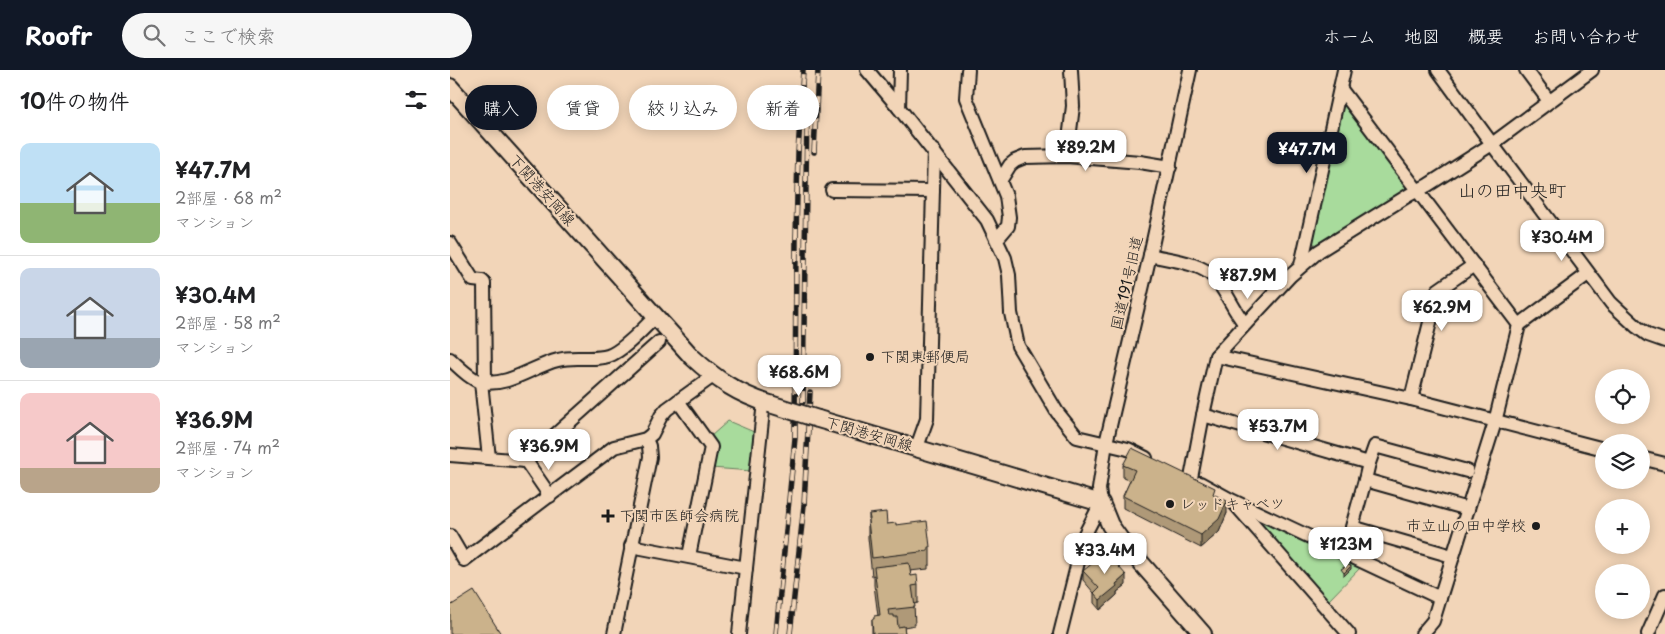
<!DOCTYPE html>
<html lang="ja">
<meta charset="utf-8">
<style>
body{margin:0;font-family:"Playpen Sans","Klee One",sans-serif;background:#f6f6f6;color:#202124;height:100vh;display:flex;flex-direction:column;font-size:19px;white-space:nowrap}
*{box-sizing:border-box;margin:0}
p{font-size:16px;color:#757577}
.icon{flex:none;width:28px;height:28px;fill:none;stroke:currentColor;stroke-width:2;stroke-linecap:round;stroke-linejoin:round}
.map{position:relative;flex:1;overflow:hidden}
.sheet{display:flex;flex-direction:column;background:#fff;width:450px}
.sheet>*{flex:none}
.top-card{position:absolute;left:15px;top:15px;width:475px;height:45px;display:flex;gap:10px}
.tools{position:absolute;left:1145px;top:299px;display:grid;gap:10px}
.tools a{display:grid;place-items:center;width:55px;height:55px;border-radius:50%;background:#fff;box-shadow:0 2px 12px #0003;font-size:25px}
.price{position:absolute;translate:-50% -42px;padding:0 11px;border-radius:10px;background:#fff;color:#222;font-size:16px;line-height:32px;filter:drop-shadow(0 1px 2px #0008)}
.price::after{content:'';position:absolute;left:50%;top:30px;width:15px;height:11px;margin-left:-8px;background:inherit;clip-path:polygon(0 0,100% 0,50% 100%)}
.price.current{background:#111827;color:#fff}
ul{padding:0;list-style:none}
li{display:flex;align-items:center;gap:15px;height:125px;padding:0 20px}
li+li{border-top:1px solid #e0e0e0}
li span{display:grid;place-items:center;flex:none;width:140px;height:100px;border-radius:10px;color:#555}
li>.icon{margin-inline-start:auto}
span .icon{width:60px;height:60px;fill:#fffc;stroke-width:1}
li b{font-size:21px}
h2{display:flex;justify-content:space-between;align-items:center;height:60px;padding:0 20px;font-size:21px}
.pill{padding:0 18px;border-radius:22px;background:#fff;box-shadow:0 2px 12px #0003;font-size:18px;line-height:45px}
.pill.current{background:#111827;color:#fff}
header{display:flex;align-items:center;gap:30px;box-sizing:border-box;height:70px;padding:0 25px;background:#111827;color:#fff}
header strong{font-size:24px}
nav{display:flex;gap:28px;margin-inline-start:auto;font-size:18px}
.search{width:350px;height:45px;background:#f6f6f6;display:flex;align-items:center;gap:12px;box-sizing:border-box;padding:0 18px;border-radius:28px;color:#757577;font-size:19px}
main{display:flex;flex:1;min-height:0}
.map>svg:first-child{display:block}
.green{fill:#a8db9c;stroke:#627c5c}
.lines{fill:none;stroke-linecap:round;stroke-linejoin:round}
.minor-casing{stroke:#1c1c1c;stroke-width:16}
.major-casing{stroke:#1c1c1c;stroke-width:20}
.minor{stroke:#f2d5b8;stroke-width:12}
.major{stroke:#f2d5b8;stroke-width:16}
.rail-casing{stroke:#1c1c1c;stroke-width:5.5}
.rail{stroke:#f2d5b8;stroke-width:4;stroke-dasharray:11;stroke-linecap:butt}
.major-bridge-casing{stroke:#1c1c1c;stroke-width:20;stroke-linecap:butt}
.major-bridge{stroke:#f2d5b8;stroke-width:16}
.wall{fill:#af9978;stroke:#1c1c1c}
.shaded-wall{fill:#8e7d61;stroke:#1c1c1c}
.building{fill:#cbb28b;stroke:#1c1c1c}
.poi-dot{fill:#1c1c1c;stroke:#f2d5b8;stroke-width:2}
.labels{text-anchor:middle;stroke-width:4;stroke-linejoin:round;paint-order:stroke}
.street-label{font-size:15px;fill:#1c1c1c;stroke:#f2d5b8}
.poi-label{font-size:15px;fill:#1c1c1c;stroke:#f2d5b8;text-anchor:start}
.quarter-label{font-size:18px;fill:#1c1c1c;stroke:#f2d5b8}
</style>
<header>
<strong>Roofr</strong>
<div class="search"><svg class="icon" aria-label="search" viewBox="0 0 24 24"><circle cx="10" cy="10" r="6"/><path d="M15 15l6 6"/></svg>ここで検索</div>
<nav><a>ホーム</a><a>地図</a><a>概要</a><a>お問い合わせ</a></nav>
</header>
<main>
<section class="sheet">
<h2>10件の物件<svg class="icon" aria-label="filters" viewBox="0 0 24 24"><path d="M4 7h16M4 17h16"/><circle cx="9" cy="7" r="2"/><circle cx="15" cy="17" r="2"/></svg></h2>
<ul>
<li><span style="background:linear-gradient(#bfe0f5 60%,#8fb573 0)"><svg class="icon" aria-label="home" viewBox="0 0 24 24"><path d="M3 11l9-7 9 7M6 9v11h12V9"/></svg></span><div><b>¥47.7M</b><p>2部屋 · 68 m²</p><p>マンション</p></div></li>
<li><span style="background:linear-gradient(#c9d6e8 70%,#9aa5b1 0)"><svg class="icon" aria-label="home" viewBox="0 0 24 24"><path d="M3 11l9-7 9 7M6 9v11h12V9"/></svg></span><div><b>¥30.4M</b><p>2部屋 · 58 m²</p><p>マンション</p></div></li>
<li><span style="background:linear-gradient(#f6c9c9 75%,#b9a48a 0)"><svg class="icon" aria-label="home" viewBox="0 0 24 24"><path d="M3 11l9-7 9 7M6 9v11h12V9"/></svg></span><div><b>¥36.9M</b><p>2部屋 · 74 m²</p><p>マンション</p></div></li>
</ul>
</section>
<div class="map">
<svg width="1215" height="564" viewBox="0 0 1215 564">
<rect width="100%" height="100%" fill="#f2d5b8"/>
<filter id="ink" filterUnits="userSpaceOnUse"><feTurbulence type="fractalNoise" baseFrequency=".02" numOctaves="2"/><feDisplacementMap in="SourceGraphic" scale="10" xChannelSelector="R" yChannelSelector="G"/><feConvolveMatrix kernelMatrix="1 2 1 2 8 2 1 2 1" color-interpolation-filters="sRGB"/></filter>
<g filter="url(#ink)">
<g class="green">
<polygon points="897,34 957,115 954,121 866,175 862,172 891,37"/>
<polygon points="278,351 304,362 302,401 261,398 265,378 261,366"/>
<polygon points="807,447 912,496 877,532 805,449"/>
</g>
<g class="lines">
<defs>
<g id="minor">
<polyline points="417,0 449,38 537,150 555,188 559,205 561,243 568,276 607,342 627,367 678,379 696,388"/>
<polyline points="518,0 516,28 556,126 559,147 558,156 547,169"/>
<polyline points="988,0 1042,74 1161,233 1187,257 1198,265 1215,271"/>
<polyline points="1076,0 1099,31"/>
<polyline points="449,38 450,0"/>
<polyline points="617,86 623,36 621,0"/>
<polyline points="550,111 560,95 565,91 575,87 617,86 690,92 720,97"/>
<polyline points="382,120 483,121"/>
<polyline points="0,173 23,210 32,211 34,213 35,311"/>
<path d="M700,185C720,190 750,192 765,208C777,222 783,240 795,254"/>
<polyline points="851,195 894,0"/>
<polyline points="1069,255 1138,204"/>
<polyline points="766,286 961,329 1154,379"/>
<path d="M0,289C8,296 20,309 31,312C59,317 83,296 108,290C124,285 142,291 158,286C173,281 193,259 205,247"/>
<polyline points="31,312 39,388"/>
<polyline points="961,329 988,220 1024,195"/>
<polyline points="228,331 261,377 239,486"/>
<polyline points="753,345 919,393 915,410"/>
<polyline points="467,377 477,349 484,81"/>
<polyline points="0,385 76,391 209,272"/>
<polyline points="1191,388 1215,394"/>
<polyline points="76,391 100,426"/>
<polyline points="919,393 925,376 1017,401"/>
<polyline points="741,408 753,345 766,286 840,206 869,181 959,125 978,115 1042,74 1142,0"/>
<polyline points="750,413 781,430 990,528 1045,352 1069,255 890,18"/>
<polyline points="784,433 899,564"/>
<polyline points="0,466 14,490 164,377 196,369 202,364 211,346 217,339 263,306"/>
<polyline points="181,476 296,498 289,564"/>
<polyline points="1002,486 902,457 915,410 1018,439"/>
<polyline points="296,498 314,332"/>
<polyline points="164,564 200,387 199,376 196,369"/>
<polyline points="610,564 635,464 651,433 649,419 656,373 700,185 740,0"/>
<polyline points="972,564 983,551 990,528"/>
<polyline points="1198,564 1215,525"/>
</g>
<g id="major">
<path d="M0,17L242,287C267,310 288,324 320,334"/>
<polyline points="368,349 651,433 660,455 670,469 753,564"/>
</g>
</defs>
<use href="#minor" class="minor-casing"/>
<use href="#major" class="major-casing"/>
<use href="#minor" class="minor"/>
<use href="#major" class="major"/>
<defs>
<g id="rail">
<polyline points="364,82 368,0"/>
<polyline points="353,332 357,42"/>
<polyline points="326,564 345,368 346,167 348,83 353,0"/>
<polyline points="340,564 354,435 360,322"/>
</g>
</defs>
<use href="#rail" class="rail-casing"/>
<use href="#rail" class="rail"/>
<defs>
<polyline id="major-bridge" points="320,334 368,349"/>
</defs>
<use href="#major-bridge" class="major-bridge-casing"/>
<use href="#major-bridge" class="major-bridge"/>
</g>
<g class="wall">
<polygon points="673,395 765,425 777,443 769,462 751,478 673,438 673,426 680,411 673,408"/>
<polygon points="419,444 437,454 446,455 480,477 480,495 478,495 478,499 460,501 461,506 468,515 468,533 464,534 465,555 454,557 455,564 422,564 422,549 424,549 428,546 424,515 424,505 422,506 418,468 418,450 419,449"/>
<polygon points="893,472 918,483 917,488 893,475"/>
<polygon points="633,501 676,515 667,522 667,525 650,540 644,533 644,523 633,510"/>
</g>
<g class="shaded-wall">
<polygon points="777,431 777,443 769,462 751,478 751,465"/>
<polygon points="901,496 901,499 894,506 894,503"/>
<polygon points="676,505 676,515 667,522 667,525 650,540 650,530 666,514"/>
</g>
<g class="building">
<polygon points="682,378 765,418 763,424 777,431 769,449 751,465 673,426 685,400 673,395"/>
<polygon points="436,442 437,454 446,453 446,455 477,451 480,477 478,477 478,481 422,488 418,450 420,449 419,444"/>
<polygon points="895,469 918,480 917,485 893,472"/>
<polygon points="656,482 676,505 666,514 667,516 650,530 644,523 649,518 633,501"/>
<polygon points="459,493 461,506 467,505 468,515 462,516 465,537 438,540 439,545 444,545 444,547 447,547 448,557 454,556 455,564 423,564 422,549 424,549 424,546 430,545 424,497"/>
<polygon points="898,495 901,496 894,503 891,499"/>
<polygon points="24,521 51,564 0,564 0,536"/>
</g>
</g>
<g class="poi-dot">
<circle cx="420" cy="287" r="5"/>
<circle cx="720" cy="434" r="5"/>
<path d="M155.5 438.5h5v5h5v5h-5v5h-5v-5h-5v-5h5z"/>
<circle cx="1086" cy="456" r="5"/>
</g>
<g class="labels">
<g class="street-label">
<text transform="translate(92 120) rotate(48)" y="5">下関港安岡線</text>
<text transform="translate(677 213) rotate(-77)" y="5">国道191号旧道</text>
<text transform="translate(419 364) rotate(16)" y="5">下関港安岡線</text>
</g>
<g class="poi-label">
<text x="430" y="292">下関東郵便局</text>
<text x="730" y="439">レッドキャベツ</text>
<text x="169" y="451">下関市医師会病院</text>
<text x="1076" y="461" text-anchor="end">市立山の田中学校</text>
</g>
<g class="quarter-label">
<text x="1062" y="127">山の田中央町</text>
</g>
</g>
</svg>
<div class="tools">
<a><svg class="icon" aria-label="locate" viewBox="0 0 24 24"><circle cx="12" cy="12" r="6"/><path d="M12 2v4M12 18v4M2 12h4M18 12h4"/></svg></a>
<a><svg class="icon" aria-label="layers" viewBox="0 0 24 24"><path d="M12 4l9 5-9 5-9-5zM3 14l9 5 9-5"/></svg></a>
<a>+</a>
<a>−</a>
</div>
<b class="price" style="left:636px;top:102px">¥89.2M</b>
<b class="price current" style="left:857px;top:104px">¥47.7M</b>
<b class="price" style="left:1112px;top:192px">¥30.4M</b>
<b class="price" style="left:798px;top:230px">¥87.9M</b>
<b class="price" style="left:992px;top:262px">¥62.9M</b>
<b class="price" style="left:349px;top:327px">¥68.6M</b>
<b class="price" style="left:828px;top:381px">¥53.7M</b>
<b class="price" style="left:99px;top:401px">¥36.9M</b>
<b class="price" style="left:896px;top:499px">¥123M</b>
<b class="price" style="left:655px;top:505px">¥33.4M</b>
<div class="top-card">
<a class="pill current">購入</a>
<a class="pill">賃貸</a>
<a class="pill">絞り込み</a>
<a class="pill">新着</a>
</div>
</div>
</main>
